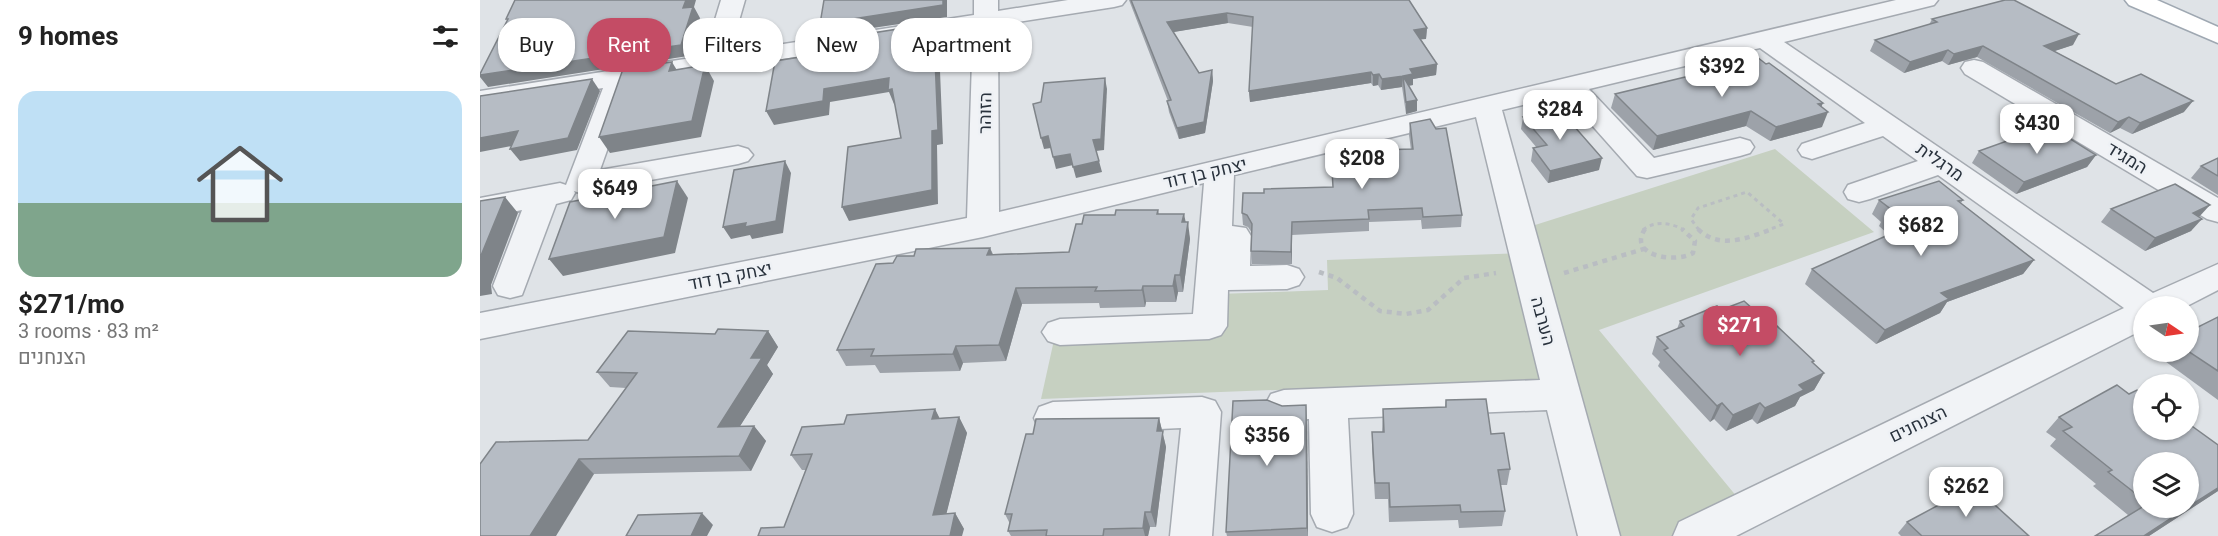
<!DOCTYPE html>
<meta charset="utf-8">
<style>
body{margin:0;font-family:Roboto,Heebo,sans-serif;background:#f6f6f6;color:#222;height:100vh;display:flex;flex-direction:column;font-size:22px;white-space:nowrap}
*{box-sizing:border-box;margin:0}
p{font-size:20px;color:#767676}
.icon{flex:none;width:33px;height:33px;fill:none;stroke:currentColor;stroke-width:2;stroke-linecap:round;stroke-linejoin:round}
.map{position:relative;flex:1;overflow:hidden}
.drawer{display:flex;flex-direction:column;background:#fff;width:480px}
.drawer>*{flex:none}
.guide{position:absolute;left:18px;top:18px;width:570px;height:54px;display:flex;gap:12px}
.needle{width:39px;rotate:103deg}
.controls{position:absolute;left:1653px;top:296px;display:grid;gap:12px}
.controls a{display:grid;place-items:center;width:66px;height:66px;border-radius:50%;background:#fff;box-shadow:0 2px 4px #0004;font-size:30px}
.price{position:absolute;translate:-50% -51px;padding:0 14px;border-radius:12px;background:#fff;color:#222;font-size:20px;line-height:39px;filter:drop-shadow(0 2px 3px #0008)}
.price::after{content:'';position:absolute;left:50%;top:36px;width:18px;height:14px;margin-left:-9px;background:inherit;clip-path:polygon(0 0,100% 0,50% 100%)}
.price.selected{background:#c44c65;color:#fff}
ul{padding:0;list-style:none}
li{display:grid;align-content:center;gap:12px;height:318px;padding:0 18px}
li+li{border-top:2px solid #e0e0e0}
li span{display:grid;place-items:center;height:186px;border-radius:18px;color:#555}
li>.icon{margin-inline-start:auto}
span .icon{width:108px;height:108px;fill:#fffc;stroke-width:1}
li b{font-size:26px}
h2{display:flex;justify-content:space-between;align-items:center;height:72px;padding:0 18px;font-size:26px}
.pill{padding:0 21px;border-radius:24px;background:#fff;box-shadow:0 2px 4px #0004;font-size:21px;line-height:54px}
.pill.selected{background:#c44c65;color:#fff}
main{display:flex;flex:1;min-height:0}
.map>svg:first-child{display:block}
.green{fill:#c6d0c1}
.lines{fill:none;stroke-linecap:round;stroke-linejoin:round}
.minor-casing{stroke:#a5aab1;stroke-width:3}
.major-casing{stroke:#9fa8b2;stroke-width:3}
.path-far1{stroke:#b9bdc2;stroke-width:3;stroke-dasharray:4 4;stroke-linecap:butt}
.path{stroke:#b9bdc2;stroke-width:4.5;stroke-dasharray:5 5;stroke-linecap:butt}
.minor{fill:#f1f3f6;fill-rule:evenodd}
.major{fill:#fff;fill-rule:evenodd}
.wall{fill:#9da2a9;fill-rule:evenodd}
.shaded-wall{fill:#7f8489}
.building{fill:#b6bcc4;stroke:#7f8489;stroke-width:1.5}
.labels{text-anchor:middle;stroke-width:5;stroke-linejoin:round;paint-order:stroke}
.street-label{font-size:18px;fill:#29323d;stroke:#eef1f5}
</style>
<main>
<section class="drawer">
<h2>9 homes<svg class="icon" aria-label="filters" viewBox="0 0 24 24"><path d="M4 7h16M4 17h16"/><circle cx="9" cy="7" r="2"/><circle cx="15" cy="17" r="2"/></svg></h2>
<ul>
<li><span style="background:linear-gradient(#bfe0f5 60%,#7fa58c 0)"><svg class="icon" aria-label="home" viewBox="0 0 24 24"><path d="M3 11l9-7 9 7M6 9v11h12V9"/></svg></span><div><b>$271/mo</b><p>3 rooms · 83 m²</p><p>הצנחנים</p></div></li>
</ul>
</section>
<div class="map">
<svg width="1738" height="536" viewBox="0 0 1738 536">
<rect width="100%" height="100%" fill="#dfe3e7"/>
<polygon class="green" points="1295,149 1394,232 1119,330 1267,509 1214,536 1119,536 1078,379 561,399 574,340 736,334 739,294 848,290 847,260 1045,253 1039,230"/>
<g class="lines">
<defs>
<g id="minor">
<polygon points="241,0 265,0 250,52 494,15 494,0 518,0 518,11 588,0 646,0 642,5 634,7 518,25 519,212 1416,0 1458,0 1454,5 1304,42 1673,293 1738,264 1738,290 1707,306 1664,306 1664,329 1256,536 1193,536 1199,522 1644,308 1458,175 1390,199 1379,202 1368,199 1364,192 1368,185 1438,161 1403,136 1332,159 1322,156 1318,150 1322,144 1385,123 1280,48 1109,89 1174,158 1260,138 1270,141 1274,147 1270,153 1260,156 1167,178 1157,176 1085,95 1022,110 1140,536 1098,536 1067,410 868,418 873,514 867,527 852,532 837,527 831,514 829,419 804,420 791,416 785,405 791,394 804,390 1060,380 996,117 754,175 752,226 766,228 771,236 770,266 807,265 819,269 824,277 819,285 807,289 748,290 747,326 741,335 729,339 580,345 568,341 562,332 568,323 580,319 713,314 724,183 503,237 0,339 0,313 487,218 493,29 151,83 120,170 258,146 268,149 273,155 268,161 258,164 100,193 94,191 95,193 91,200 76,204 42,295 30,298 18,295 13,286 42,210 0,218 0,198 80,183 86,185 123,88 0,107 0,91 224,56"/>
<polygon points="1494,60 1503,62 1738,198 1738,222 1727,219 1485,74 1481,68 1485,62"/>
<polygon points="722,397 735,401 741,412 732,536 690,536 701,428 573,434 559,429 554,418 559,407 573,402"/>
</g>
<polygon id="major" points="1645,0 1677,0 1738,27 1738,43 1649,5"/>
</defs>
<use href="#minor" class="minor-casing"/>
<use href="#major" class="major-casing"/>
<g class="path-far1">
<path d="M1163,230C1175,220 1192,223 1204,230"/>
<polyline points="1219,230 1211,219 1218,208 1267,192 1304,224 1288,230"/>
</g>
<g class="path">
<path d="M1165,229C1147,255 1194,264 1213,253L1215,241L1202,229"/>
<path d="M1218,229C1239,250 1268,238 1292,229"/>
<polyline points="839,272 857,278 900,311 926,314 948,310 984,278 1016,273"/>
<polyline points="1084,273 1167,248"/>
</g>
<use href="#minor" class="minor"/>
<use href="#major" class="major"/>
</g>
<g class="wall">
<polygon points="649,0 929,0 947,28 946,39 941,39 957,64 956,75 933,79 933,85 929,86 937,100 937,111 926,114 922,87 901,90 898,85 893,86 891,83 770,102 769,91 773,27 748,23 693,32 719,73 732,70 733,81 725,133 699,139 689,112 687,101 688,101"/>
<polygon points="1452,19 1593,45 1574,51 1636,84 1704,112 1652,134 1640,128 1630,133 1497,57 1468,65 1462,61 1424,73 1390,51 1395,40 1449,25"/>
<polygon points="1286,64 1343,103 1341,107 1342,127 1290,141 1266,126 1173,150 1131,108 1135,94 1227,72 1228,69"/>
<polygon points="1043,117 1119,170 1068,183 1051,161 1053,148 1057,148 1041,129"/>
<polygon points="930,123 982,215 981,227 942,229 941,220 889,222 889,231 812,235 812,264 772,264 771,251 772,233 768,227 763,225 762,213 784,193 853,187 852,170 857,170 860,159 860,151 931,150 929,135"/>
<polygon points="1563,139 1616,155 1607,167 1536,194 1492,163 1499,151"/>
<polygon points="1738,158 1738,195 1711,178 1721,166"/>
<polygon points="1399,200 1483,200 1481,203 1554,260 1543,274 1467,302 1460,313 1396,344 1325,284 1332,269 1409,235 1399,226 1401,222 1392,214"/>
<polygon points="1631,209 1719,217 1711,231 1665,251 1621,222"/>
<polygon points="678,210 679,214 706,222 710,239 703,292 698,292 696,302 666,302 665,307 620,308 619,303 542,304 526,361 483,363 480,371 400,373 395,365 366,366 357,350 413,263 434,256 510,248 513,254 589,252 602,224 635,215"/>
<polygon points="1241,310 1333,364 1344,373 1334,390 1320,397 1315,406 1277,424 1272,419 1246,431 1234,419 1230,422 1178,366 1180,362 1172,354 1177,337 1197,329 1200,321"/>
<polygon points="1738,317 1738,400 1678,356 1683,351 1708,351"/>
<polygon points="288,331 298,347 287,365 293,374 260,426 274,426 286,441 271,471 114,474 0,536 108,440 146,388 130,387 117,372 235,334"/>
<polygon points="966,400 1011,434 1030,469 1027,485 1020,485 1025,511 1022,526 979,528 978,520 909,522 908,499 895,499 892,448 892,432 902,432 903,409 965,407"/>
<polygon points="455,409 459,418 479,417 487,433 466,514 475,513 484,529 304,527 326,470 322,470 311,455 364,424"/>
<path d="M1579,417L1664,429L1738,445V491L1669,536L1648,515L1613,486L1616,484L1570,446L1576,439L1566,432ZM1664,462L1708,507H1664Z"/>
<polygon points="679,418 686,447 676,527 670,527 668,536 531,536 528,531 530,524 525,514 553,434"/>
<polygon points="827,421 828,536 747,536 746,532"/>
<polygon points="1427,522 1549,536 1421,536 1418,533"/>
</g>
<g class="shaded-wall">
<polygon points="206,0 216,0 214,7 220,18 208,56 8,87 0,77 0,75 203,8"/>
<polygon points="463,0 467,0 467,17 345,35 340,24"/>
<polygon points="747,13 748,23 688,33 687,22"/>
<polygon points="463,22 467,35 468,70 460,71 463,144 457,145 458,204 369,221 362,207 452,131 455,58"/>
<polygon points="947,28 946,39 934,40 934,30"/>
<polygon points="1599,34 1593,45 1557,57 1564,46"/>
<polygon points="1503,46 1497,57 1468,65 1474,54"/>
<polygon points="1468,50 1462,61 1424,73 1430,62"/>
<polygon points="192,62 201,77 189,71"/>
<polygon points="957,64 956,75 933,79 933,85 924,86 923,76 930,69"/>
<polygon points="225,65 234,81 221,137 130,153 119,137"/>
<polygon points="732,70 733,81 725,133 699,139 697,128"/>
<polygon points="891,72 891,83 770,102 769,91"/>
<polygon points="899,74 898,85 893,86 893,75"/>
<polygon points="923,76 922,87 901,90 902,79"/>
<polygon points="409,78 418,103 414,104 409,92 350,102 349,115 294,125 286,111 344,89"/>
<polygon points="625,78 627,89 624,150 616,151 613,140"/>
<polygon points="112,79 120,91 97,150 40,161 30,149"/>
<polygon points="937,100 937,111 926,114 926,102"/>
<polygon points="1713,101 1704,112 1652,134 1660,123"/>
<polygon points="1343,103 1337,115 1348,112 1342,127 1290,141 1296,127 1338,104"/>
<polygon points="1271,111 1266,126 1173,150 1177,136"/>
<polygon points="1649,117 1640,128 1630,133 1638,122"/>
<polygon points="38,131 47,143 0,152 0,138"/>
<polygon points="568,136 571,148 564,149 561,138"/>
<polygon points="590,154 593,165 576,169 573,157"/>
<polygon points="1616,155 1607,167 1536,194 1544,182"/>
<polygon points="1122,158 1119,170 1068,183 1070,171"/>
<polygon points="305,161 311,173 303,233 272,239 270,235 251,239 243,227"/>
<polygon points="619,161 622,172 596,178 593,167"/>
<polygon points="197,181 208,198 195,253 83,276 69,259"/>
<polygon points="25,197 38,213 11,285 12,294 0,296 0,258"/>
<polygon points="1730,205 1719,217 1713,213"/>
<polygon points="704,214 707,228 708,222 710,239 703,292 700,275 702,222"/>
<polygon points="1722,219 1711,231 1665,251 1675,238"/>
<polygon points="812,222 812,264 811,252"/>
<polygon points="510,248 516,264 507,255"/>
<polygon points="1554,260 1543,274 1467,302 1460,313 1396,344 1405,330 1461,293"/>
<polygon points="695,275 698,292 696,302 693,286"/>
<polygon points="663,286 666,302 665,307 662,290"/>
<polygon points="536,288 542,304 526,361 519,345"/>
<polygon points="288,331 298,347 287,365 293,374 250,442 238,427 271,358"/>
<polygon points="476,346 483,363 480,371 473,354"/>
<polygon points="1344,373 1334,390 1320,397 1315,406 1277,424 1285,408 1319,385"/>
<polygon points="1242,403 1234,419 1230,422 1237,406"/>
<polygon points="1280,403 1272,419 1246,431 1253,415"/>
<polygon points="826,405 827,421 828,536 827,528"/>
<polygon points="455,409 463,425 452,419"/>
<polygon points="479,417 487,433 462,531 453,515"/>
<polygon points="679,418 686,447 676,527 671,512 677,431"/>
<polygon points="274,426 286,441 271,471 259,456"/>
<polygon points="99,459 114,474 76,536 50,536"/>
<polygon points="1738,488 1738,491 1669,536 1664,536"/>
<polygon points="665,512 670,527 668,536 665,536 663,528"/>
<polygon points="222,513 233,525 227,536 211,536"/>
<polygon points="475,513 484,529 482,536 470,536"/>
</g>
<g class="building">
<polygon points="35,0 206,0 203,8 213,7 201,45 0,75 0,74 28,19 26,19"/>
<polygon points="344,0 463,0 463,5 340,24"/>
<polygon points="651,0 929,0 947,28 934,30 957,64 930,69 933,74 923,76 937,100 926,102 923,76 902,79 899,74 893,75 891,72 769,91 773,17 747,13 687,22 719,73 732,70 724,122 697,128 687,101 691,100"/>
<polygon points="1525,0 1534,0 1599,34 1564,46 1636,84 1661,74 1713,101 1660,123 1649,117 1638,122 1503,46 1474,54 1468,50 1430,62 1395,40 1457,22 1452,19"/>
<polygon points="463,22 463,56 455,58 458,130 452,131 452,190 362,207 368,147 421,138 412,89 408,90 409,78 344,89 343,101 286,111 295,61 333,55 335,42"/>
<polygon points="1277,57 1286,64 1289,63 1343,103 1338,104 1348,112 1296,127 1271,111 1177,136 1135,94 1230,71 1228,69"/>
<polygon points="192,62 189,71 225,65 212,121 119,137 143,69"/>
<polygon points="625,78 621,139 613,140 619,161 593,167 590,154 573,157 568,136 561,138 553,104 561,102 564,83"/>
<polygon points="112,79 88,138 30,149 38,131 0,138 0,96"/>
<polygon points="1079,109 1122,158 1070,171 1053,148 1067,145 1043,117"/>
<polygon points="950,119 956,129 966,128 982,215 943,217 942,208 888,210 889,219 812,222 811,252 771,251 772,224 767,215 762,213 763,193 784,193 784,189 853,187 852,170 857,170 857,159 861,159 860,151 933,149 930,123"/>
<polygon points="1552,132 1563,139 1581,133 1616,155 1544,182 1499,151"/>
<polygon points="1738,158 1738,176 1721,166"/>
<polygon points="305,161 296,221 265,227 266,223 243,227 254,170"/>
<polygon points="197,181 184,237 69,259 90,202"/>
<polygon points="1459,181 1483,200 1478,201 1554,260 1461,293 1469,299 1405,330 1332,269 1426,227 1407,212 1412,210 1399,200"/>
<polygon points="1695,184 1730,205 1713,213 1722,219 1675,238 1631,209"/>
<polygon points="25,197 0,258 0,201"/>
<polygon points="636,210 678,210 677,214 704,214 702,222 708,222 700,275 695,275 693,286 663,286 662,290 615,291 617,287 536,288 519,345 476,346 473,354 391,356 394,349 357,350 396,264 413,263 417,256 434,256 436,249 510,248 507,255 589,252 596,224 602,224 604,215 635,215"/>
<polygon points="1264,301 1274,310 1279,309 1334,361 1332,362 1344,373 1319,385 1324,390 1285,408 1280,403 1253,415 1242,403 1237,406 1184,350 1188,348 1177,337 1204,326 1200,321 1237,306 1241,310"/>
<polygon points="1738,317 1738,371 1708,351 1708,332"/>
<polygon points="238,329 288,331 271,358 282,358 238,427 274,426 259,456 99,459 50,536 0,536 0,464 16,442 108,440 157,373 117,372 148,331 235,334"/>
<polygon points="1637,385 1649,394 1657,390 1664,395 1664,429 1708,429 1709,424 1738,445 1738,488 1708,507 1708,462 1664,462 1664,500 1628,472 1632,470 1583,431 1592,427 1579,417"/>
<polygon points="1006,399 1011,434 1024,433 1030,469 1018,470 1025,511 981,512 980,505 910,507 909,483 895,483 892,432 904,432 903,409 966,407 966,400"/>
<polygon points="787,400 802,406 826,405 827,528 746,532 753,401"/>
<polygon points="455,409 452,419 479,417 453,515 475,513 470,536 278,536 281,528 304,527 332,454 311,455 322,427 364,424 367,415"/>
<polygon points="679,418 677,431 683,431 671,512 665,512 663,528 624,529 623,536 566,536 567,530 528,531 532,514 525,514 546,434 553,434 556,419"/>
<polygon points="1494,486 1549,536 1442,536 1427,522"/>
<polygon points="1664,506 1708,507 1664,536 1615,536"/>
<polygon points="222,513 211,536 146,536 158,515"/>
</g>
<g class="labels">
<g class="street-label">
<text transform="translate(505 113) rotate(-89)" y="6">הזוהר</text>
<text transform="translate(1647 158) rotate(31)" y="6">המגיד</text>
<text transform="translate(1460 162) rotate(35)" y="6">מרגלית</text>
<text transform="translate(725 173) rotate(-13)" y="6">יצחק בן דוד</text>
<text transform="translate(250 276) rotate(-11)" y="6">יצחק בן דוד</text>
<text transform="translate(1063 321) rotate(75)" y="6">הערבה</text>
<text transform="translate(1438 424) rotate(-26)" y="6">הצנחנים</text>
</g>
</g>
</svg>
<div class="controls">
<a><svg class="needle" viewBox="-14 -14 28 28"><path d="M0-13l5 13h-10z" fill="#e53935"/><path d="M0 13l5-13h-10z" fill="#767676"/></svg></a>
<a><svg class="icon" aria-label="locate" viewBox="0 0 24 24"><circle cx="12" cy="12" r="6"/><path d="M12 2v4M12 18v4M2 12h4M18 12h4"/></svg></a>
<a><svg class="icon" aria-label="layers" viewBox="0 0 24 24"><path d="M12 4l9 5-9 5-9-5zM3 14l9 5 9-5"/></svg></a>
</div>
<b class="price" style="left:1242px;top:98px">$392</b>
<b class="price" style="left:1080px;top:141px">$284</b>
<b class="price" style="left:1557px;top:155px">$430</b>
<b class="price" style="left:882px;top:190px">$208</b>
<b class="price" style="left:135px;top:220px">$649</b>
<b class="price" style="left:1441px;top:257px">$682</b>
<b class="price selected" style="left:1260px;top:357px">$271</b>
<b class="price" style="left:787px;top:467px">$356</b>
<b class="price" style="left:1486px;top:518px">$262</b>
<div class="guide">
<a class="pill">Buy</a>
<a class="pill selected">Rent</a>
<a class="pill">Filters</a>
<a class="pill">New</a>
<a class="pill">Apartment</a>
</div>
</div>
</main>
